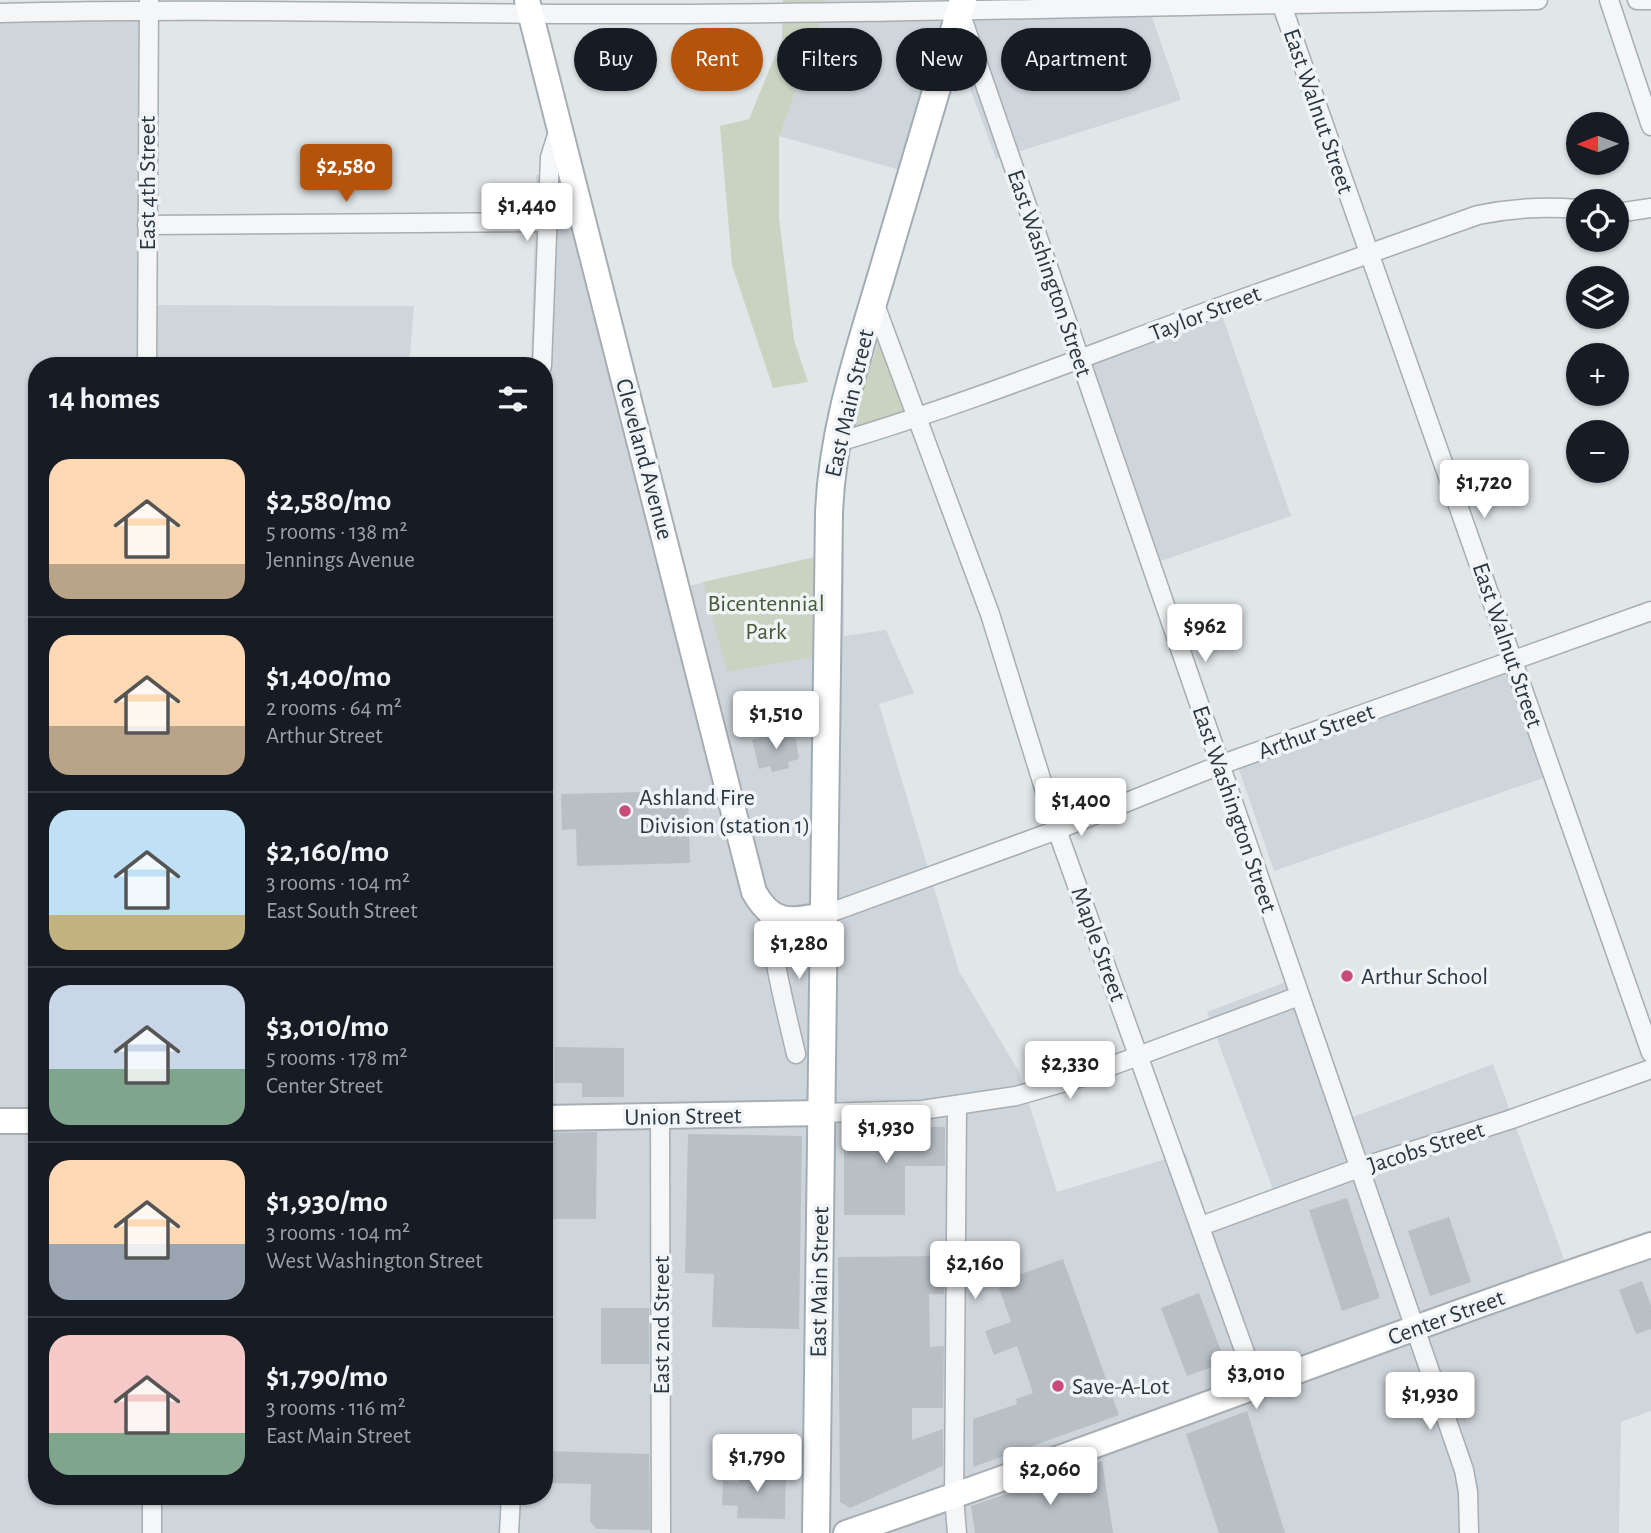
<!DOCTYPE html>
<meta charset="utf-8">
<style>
body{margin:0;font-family:"Alegreya Sans",sans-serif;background:#242831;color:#f1f3f6;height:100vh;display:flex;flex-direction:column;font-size:26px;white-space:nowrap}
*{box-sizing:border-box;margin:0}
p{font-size:23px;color:#9ea1a6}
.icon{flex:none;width:38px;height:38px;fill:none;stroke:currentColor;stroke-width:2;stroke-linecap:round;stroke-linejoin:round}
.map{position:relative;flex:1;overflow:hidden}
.details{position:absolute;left:28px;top:357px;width:525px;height:1148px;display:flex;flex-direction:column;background:#171b24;border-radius:28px;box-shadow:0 2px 5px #0004}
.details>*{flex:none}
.banner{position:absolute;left:574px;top:28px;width:665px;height:63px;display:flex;gap:14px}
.needle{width:46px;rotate:269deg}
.fabs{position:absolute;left:1566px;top:112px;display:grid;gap:14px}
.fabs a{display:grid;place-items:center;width:63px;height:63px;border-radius:50%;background:#171b24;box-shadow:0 2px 5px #0004;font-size:35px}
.price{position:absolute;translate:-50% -60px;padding:0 16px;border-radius:7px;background:#fff;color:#222;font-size:23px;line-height:46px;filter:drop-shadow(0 2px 4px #0008)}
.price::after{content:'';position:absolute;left:50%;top:42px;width:21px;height:16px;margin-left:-10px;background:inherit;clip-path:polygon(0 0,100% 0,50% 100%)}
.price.active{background:#b45309;color:#fff}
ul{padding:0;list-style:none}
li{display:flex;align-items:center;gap:21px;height:175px;padding:0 21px}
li+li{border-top:2px solid #363941}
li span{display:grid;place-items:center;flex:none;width:196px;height:140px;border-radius:21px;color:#555}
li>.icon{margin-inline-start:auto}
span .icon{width:84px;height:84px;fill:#fffc;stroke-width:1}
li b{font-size:30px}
h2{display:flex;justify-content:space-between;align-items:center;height:84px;padding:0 21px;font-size:30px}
.tag{padding:0 24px;border-radius:32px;background:#171b24;box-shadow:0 2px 5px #0004;font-size:24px;line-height:63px}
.tag.active{background:#b45309;color:#fff}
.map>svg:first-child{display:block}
.built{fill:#cfd6db}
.green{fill:#cad3c2}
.building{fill:#b8c0c6}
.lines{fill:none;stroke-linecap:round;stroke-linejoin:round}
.minor-casing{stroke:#a6aeb3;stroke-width:21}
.secondary-casing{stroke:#a6aeb3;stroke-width:28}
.primary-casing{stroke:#a1adb4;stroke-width:30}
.minor{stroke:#f4f6f7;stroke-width:18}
.secondary{stroke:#fff;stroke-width:24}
.primary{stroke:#fff;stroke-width:26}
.poi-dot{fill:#c94b7a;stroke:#f0f4f7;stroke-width:2.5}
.labels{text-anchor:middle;stroke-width:7;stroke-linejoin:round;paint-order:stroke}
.street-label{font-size:24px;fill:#2a3740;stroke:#f0f4f7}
.park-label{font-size:24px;fill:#465b38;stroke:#f0f4f7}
.poi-label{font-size:24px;fill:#2a3740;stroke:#f0f4f7;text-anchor:start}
</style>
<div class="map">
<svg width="1651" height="1533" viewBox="0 0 1651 1533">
<rect width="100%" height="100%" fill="#e1e6e9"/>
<g class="built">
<polygon points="826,0 1146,0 1181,100 996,159 967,80 931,89 907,172 779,136 821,21"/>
<polygon points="0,17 156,18 154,305 414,306 409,366 37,366 37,1496 544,1496 544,366 531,366 536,175 580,175 689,586 844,550 844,636 886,630 914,693 879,704 959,971 1019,1072 1057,1192 1186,1153 1206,1216 1274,1192 1207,1012 1304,975 1353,1117 1493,1064 1565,1262 1651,1230 1651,1411 1621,1422 1619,1533 0,1533"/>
<polygon points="1220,309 1291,516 1152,564 1082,357"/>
<polygon points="1512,669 1549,776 1274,871 1237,764"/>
</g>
<g class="green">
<polygon points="783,0 826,0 821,21 779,137 779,218 794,340 808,382 773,388 732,265 720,126 749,119 782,39"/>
<polygon points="885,322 916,407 860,427 851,424"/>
<polygon points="816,557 813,657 727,672 703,582"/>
</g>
<g class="building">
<polygon points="794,729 799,759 788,762 789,768 772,772 770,766 759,769 752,740"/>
<polygon points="688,791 690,863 577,866 576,829 562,830 561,794"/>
<polygon points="555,1047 624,1048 624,1097 582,1097 582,1083 555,1083"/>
<polygon points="844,1127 945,1127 945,1166 905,1166 905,1215 844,1215"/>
<polygon points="597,1132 596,1219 544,1219 544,1133"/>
<polygon points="688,1134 802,1136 799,1329 712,1327 714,1274 685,1273"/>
<polygon points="1347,1198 1380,1298 1342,1311 1309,1210"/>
<polygon points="1449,1217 1471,1282 1430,1296 1408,1231"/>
<polygon points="944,1256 944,1294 929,1294 930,1347 944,1346 943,1408 912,1408 912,1440 943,1429 943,1466 850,1508 840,1502 838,1257"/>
<polygon points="1063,1259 1119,1415 973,1467 973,1419 1017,1404 1016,1399 1033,1393 1017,1346 994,1355 985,1331 1011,1322 997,1283"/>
<polygon points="1642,1281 1651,1306 1651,1329 1636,1334 1619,1290"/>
<polygon points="1199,1293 1225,1362 1187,1376 1161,1308"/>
<rect x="601" y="1308" width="48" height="56"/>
<polygon points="1247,1411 1285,1533 1219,1533 1186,1434"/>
<polygon points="544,1451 649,1454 650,1530 596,1529 590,1521 591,1484 544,1483"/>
<polygon points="1102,1461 1113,1533 975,1533 971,1506"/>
<polygon points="739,1469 786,1470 785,1519 737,1518 738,1506 722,1505 723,1481 739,1482"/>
</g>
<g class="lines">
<defs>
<g id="minor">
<polyline points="1280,0 1651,1053"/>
<polyline points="1609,0 1651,126"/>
<polyline points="1637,0 1651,0"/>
<polyline points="960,12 1464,1470 1468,1492 1469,1533"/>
<path d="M0,13C222,7 443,15 665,14C956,13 1247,3 1538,0"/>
<polyline points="1617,213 1651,208"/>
<polyline points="147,225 547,222"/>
<polyline points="874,302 990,614 1057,830 1257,1386"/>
<polyline points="147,366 149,0"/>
<polyline points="542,366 550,157 559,129"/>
<path d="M835,443C967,404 1093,353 1222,306C1307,275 1393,246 1478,215C1512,208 1544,206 1578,209"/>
<path d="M769,914C773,961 785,1007 796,1054"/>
<polyline points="824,915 1057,830 1220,765 1651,611"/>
<polyline points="822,1113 922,1110 1016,1096 1079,1078 1299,996"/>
<polyline points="660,1116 661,1533"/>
<polyline points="1201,1226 1359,1168 1509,1120 1651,1069"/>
<polyline points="152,1496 152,1533"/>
<polyline points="509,1533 511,1496"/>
<polyline points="957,1533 954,1497 957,1106"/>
</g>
<g id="secondary">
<path d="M527,0L754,892C773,926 791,921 824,915"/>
<polyline points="544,1118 822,1113"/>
<polyline points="0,1121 37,1121"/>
<path d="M846,1533C1116,1442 1381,1336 1651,1245"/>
</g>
<path id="primary" d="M816,1533L829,513C832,432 857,357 880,280C908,187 936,94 963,0"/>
</defs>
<use href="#minor" class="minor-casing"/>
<use href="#secondary" class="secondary-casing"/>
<use href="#primary" class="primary-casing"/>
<use href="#minor" class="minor"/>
<use href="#secondary" class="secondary"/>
<use href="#primary" class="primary"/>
</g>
<g class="poi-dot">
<circle cx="625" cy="811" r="7"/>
<circle cx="1347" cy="976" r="7"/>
<circle cx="1058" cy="1386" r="7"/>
</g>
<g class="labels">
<g class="street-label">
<text transform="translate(1319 111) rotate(71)" y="8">East Walnut Street</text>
<text transform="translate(147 183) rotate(-90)" y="8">East 4th Street</text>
<text transform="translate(1050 273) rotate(71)" y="8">East Washington Street</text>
<text transform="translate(1205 313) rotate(-21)" y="8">Taylor Street</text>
<text transform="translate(849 403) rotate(-77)" y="8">East Main Street</text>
<text transform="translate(645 459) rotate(75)" y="8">Cleveland Avenue</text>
<text transform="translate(1508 645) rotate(71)" y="8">East Walnut Street</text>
<text transform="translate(1316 731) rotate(-20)" y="8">Arthur Street</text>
<text transform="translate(1235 809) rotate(71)" y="8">East Washington Street</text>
<text transform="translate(1099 944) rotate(70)" y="8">Maple Street</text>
<text transform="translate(683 1116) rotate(-1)" y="8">Union Street</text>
<text transform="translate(1426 1147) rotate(-18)" y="8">Jacobs Street</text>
<text transform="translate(819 1282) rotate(-89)" y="8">East Main Street</text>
<text transform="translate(1446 1317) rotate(-20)" y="8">Center Street</text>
<text transform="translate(661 1325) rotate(-90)" y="8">East 2nd Street</text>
</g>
<g class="park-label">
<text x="766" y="611">Bicentennial<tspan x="766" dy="28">Park</tspan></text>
</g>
<g class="poi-label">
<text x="639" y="805">Ashland Fire<tspan x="639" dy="28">Division (station 1)</tspan></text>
<text x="1361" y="984">Arthur School</text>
<text x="1072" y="1394">Save-A-Lot</text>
</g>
</g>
</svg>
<div class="fabs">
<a><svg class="needle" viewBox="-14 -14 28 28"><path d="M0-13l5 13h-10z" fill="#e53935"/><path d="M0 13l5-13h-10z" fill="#9ea1a6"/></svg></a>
<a><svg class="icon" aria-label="locate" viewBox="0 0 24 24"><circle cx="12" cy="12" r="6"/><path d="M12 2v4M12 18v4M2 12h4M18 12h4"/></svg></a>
<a><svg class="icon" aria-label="layers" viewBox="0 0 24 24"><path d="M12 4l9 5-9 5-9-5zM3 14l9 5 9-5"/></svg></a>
<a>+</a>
<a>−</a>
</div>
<b class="price active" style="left:346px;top:204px">$2,580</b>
<b class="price" style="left:527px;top:243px">$1,440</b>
<b class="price" style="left:1484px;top:520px">$1,720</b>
<b class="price" style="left:1205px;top:664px">$962</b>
<b class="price" style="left:776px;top:751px">$1,510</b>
<b class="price" style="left:1081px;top:838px">$1,400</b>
<b class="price" style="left:799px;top:981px">$1,280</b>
<b class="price" style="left:1070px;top:1101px">$2,330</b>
<b class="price" style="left:886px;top:1165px">$1,930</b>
<b class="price" style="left:975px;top:1301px">$2,160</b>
<b class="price" style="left:1256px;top:1411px">$3,010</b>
<b class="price" style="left:1430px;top:1432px">$1,930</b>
<b class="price" style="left:757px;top:1494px">$1,790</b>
<b class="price" style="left:1050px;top:1507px">$2,060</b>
<div class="banner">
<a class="tag">Buy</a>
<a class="tag active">Rent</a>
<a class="tag">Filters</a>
<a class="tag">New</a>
<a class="tag">Apartment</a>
</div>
<section class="details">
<h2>14 homes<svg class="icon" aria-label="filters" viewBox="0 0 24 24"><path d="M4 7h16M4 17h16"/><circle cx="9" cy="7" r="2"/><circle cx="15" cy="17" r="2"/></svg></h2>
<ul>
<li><span style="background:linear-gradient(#ffd9b3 75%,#b9a48a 0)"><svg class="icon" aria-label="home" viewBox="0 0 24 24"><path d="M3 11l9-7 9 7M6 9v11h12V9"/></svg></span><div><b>$2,580/mo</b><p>5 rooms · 138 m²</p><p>Jennings Avenue</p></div></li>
<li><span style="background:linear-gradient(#ffd9b3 65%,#b9a48a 0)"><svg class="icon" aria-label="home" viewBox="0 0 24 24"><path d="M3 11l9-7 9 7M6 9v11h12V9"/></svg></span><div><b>$1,400/mo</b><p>2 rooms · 64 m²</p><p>Arthur Street</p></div></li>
<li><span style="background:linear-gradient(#bfe0f5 75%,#c2b280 0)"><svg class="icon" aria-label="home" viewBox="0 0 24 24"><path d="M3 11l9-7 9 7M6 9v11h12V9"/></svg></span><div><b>$2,160/mo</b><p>3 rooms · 104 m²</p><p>East South Street</p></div></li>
<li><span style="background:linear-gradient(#c9d6e8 60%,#7fa58c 0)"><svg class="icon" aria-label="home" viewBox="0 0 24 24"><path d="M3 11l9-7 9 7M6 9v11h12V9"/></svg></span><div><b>$3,010/mo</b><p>5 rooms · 178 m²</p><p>Center Street</p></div></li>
<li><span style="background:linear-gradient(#ffd9b3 60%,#9aa5b1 0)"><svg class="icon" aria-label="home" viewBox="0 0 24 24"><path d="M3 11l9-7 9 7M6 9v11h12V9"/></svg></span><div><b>$1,930/mo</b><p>3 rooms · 104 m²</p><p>West Washington Street</p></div></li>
<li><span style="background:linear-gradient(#f6c9c9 70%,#7fa58c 0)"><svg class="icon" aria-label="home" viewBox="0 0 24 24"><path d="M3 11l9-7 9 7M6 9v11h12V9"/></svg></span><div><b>$1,790/mo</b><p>3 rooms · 116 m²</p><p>East Main Street</p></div></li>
</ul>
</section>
</div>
